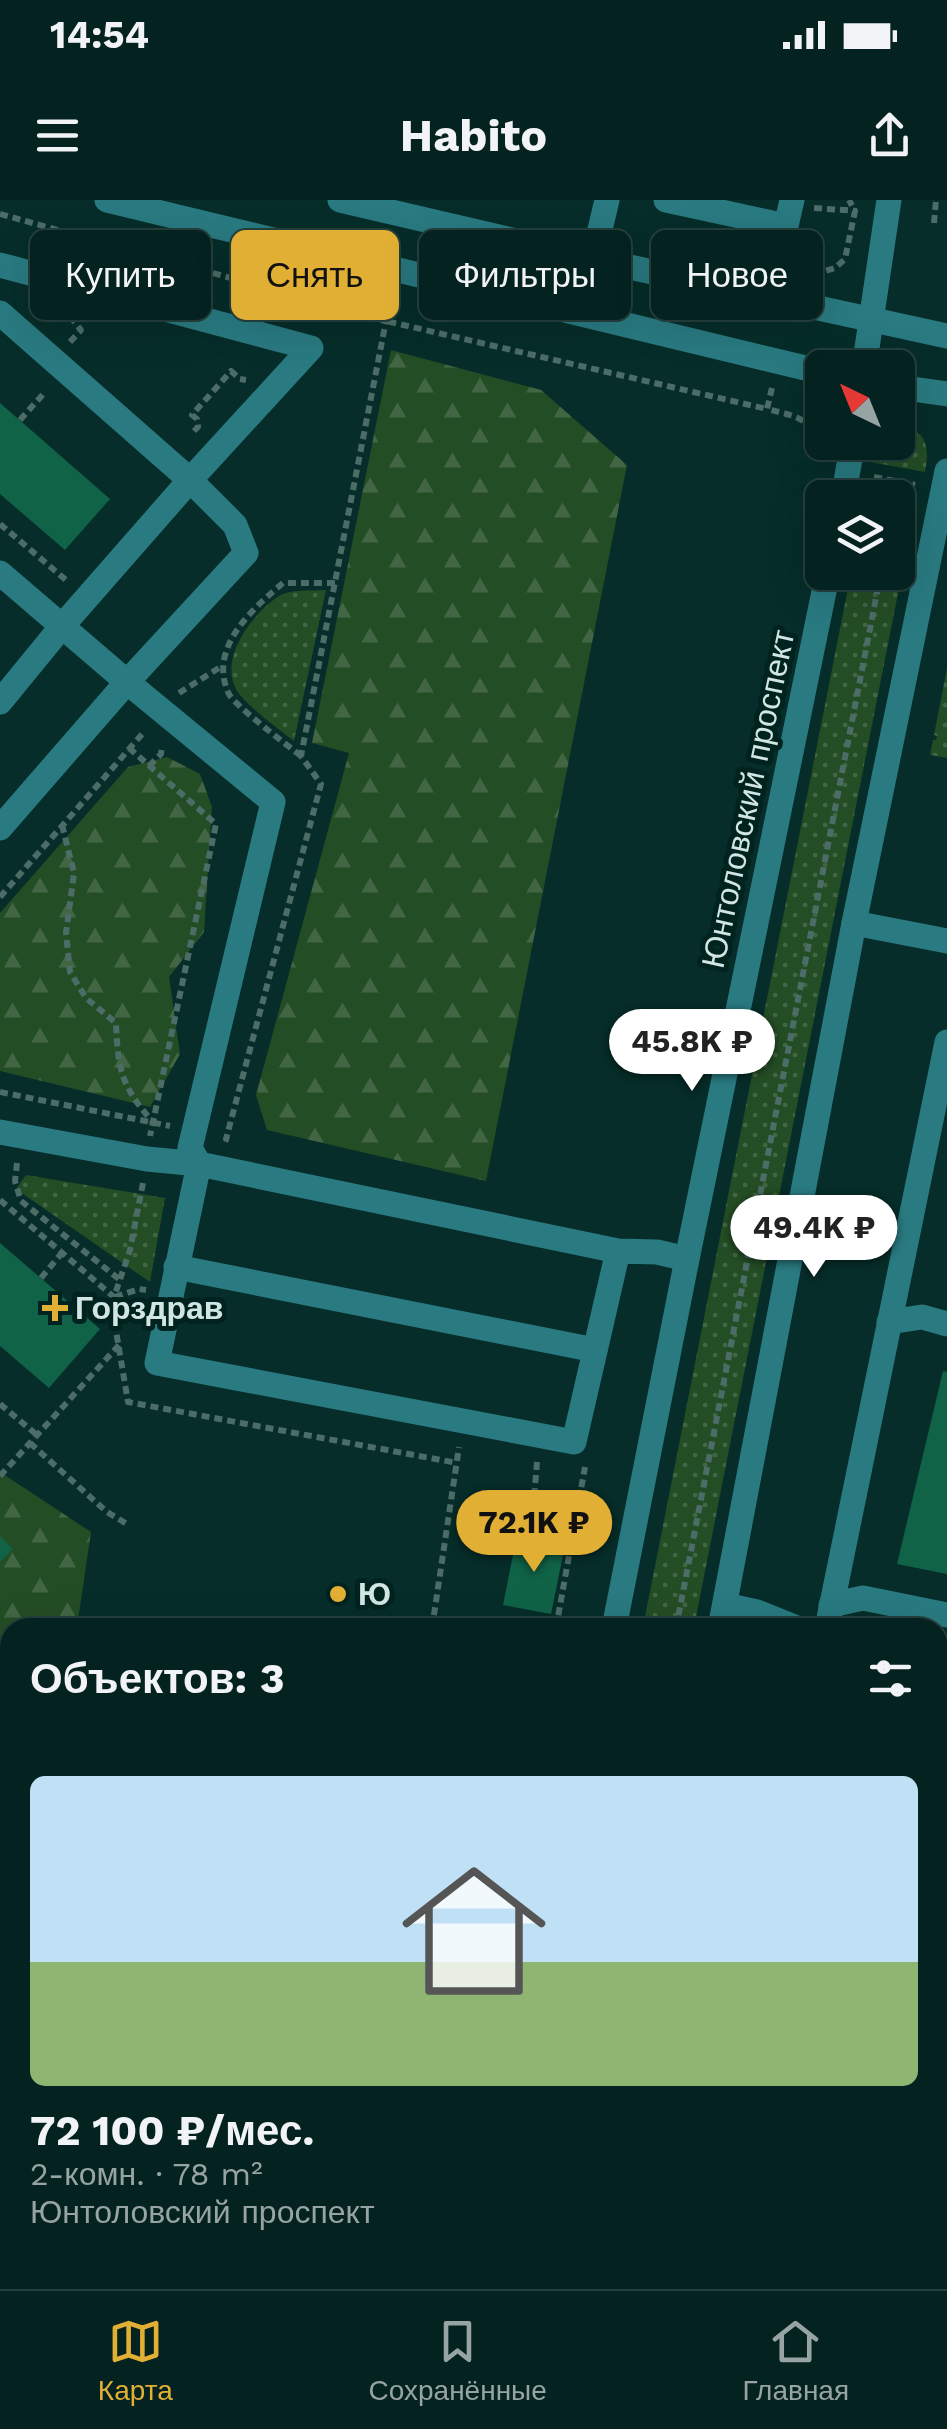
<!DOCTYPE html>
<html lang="ru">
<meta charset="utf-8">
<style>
body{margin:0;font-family:"Work Sans",sans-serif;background:#122f2c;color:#f1f3f6;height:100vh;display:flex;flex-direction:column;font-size:38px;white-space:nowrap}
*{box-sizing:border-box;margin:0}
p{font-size:32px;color:#97a4a4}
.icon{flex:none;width:55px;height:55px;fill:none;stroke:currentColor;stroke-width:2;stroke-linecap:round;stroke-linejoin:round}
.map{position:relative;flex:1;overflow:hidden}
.panel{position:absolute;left:0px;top:1418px;width:948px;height:672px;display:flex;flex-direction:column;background:#04221f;border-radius:30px 30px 0 0;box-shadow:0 10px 40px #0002,0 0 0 2px #253f3d}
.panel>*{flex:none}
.guide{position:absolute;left:30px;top:30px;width:888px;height:90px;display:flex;gap:20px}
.needle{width:65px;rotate:317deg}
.controls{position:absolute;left:805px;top:150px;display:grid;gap:20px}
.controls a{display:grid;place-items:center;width:110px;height:110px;border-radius:15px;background:#04221f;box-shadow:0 10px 40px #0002,0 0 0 2px #253f3d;font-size:50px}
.price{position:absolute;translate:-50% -85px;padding:0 22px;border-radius:35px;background:#fff;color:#222;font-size:32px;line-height:65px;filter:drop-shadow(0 2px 5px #0008)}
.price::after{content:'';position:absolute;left:50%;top:60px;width:30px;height:22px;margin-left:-15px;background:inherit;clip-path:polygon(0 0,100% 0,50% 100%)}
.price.active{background:#e1af34;color:#111}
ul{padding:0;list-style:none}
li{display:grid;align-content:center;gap:20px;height:530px;padding:0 30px}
li span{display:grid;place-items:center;height:310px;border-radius:15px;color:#555}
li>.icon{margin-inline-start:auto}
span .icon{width:180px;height:180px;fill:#fffc;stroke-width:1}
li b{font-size:42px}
h2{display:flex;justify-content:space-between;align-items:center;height:120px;padding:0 30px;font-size:42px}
.pill{padding:0 35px;border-radius:15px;background:#04221f;box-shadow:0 10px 40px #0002,0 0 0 2px #253f3d;font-size:35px;line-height:90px}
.pill.active{background:#e1af34;color:#111}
.status{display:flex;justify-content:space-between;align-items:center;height:70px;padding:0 50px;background:#04221f;direction:ltr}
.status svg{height:28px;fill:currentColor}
header{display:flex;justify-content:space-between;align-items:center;height:130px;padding:0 30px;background:#04221f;font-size:45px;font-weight:700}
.tab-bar{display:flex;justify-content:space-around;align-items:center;height:140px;border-top:2px solid #253f3d;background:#04221f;font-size:28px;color:#97a4a4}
.tab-bar a{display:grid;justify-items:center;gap:5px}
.tab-bar .active{color:#e1af34}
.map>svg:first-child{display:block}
.built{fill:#043933}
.grass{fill:url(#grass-dots)}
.forest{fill:url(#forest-firs)}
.building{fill:#106347}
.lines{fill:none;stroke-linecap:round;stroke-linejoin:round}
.path{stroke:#4c6c68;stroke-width:6;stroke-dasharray:8 5;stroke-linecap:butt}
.minor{stroke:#297a81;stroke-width:25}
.poi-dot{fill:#e1af34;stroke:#00231f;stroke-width:4}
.labels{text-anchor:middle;stroke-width:10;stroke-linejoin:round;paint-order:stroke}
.street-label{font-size:32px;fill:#d1e5e2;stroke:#00231f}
.poi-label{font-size:32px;font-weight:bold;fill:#d1e5e2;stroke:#00231f;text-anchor:start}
</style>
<div class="status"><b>14:54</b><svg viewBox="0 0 49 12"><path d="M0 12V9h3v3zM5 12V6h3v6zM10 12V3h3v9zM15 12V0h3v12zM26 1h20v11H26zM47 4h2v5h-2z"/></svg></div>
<header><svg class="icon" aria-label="menu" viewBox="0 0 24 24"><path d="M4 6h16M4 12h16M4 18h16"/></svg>Habito<svg class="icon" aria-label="share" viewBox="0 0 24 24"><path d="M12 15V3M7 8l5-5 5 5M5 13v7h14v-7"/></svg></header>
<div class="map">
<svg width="947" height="2089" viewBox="0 0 947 2089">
<defs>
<pattern id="grass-dots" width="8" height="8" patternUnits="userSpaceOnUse" patternTransform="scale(2.5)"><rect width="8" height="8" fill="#234d25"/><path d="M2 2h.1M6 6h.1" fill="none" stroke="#426644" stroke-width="1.8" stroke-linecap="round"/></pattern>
<pattern id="forest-firs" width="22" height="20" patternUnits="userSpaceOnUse" patternTransform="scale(2.5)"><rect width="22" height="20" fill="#234d25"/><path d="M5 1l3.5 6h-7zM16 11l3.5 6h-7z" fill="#426644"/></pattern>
</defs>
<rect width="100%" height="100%" fill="#062d29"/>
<polygon class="built" points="0,1527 10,1531 10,2080 367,2080 365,2089 0,2089"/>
<g class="grass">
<path d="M898,227C927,228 930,248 925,272L870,262L874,243L898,242Z"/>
<polygon points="898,299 916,302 694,1427 643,1427 851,373 898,372"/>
<path d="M326,390L294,541C281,531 243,503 236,489C219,457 253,413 279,396C290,389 312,391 326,390Z"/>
<polygon points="947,468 947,558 930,555 933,540 936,540 937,536 934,535"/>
<polygon points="26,975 165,998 150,1082 16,989"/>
</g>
<g class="forest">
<polygon points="391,150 541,190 627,265 486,981 267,930 256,895 349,553 312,543"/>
<polygon points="167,557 200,574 212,607 204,732 169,777 180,854 150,907 0,871 0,713 128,567"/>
<polygon points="0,1272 91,1332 77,1427 10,1428 10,1470 0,1468"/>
</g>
<g class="building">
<polygon points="0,203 110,299 65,350 0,294"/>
<polygon points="0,1043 100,1129 49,1188 0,1146"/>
<polygon points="943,1171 947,1172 947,1374 897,1364"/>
<polygon points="517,1335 565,1345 551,1414 503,1405"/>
<polygon points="0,1336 13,1349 0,1362"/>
<polygon points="938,1447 947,1449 947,1467 940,1497 947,1499 947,1583 938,1580"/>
<polygon points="0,1650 10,1652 10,1797 0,1795"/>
<polygon points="164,2080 254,2080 252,2089 162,2089"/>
<polygon points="808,2080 891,2080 890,2089 806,2089"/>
</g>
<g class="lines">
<g class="path">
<polyline points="814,8 857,11"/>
<polyline points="0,14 386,121 767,209"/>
<polyline points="934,23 936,0"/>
<polyline points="782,52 802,71 822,72 835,68 845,59 855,11 849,0"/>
<polyline points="71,58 76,35"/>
<polyline points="70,142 81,130 73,120 72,112"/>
<path d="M772,188L767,209C799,217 810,217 821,251"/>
<polyline points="20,220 46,191"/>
<polyline points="194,231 198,227 197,219 192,215 231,171 240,179 246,180"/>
<polyline points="874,277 915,285"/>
<polyline points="895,298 898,282"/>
<polyline points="0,324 66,380"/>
<polyline points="179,493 222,466"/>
<polyline points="129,548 216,624 150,936"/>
<path d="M301,556C287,545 234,505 229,494C207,449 252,409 283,383H335"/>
<polyline points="149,566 161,554 162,547"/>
<path d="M62,625L74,673L66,733L70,772L86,798L116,823C118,869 121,886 152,921"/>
<polyline points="0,697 144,532"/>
<polyline points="0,892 170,926"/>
<polyline points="229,940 226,939 321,584 301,556 386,121"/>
<polyline points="17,963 15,981 21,1001 119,1079"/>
<polyline points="143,983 130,1050 114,1097 113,1113 128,1202 457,1263"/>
<polyline points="0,1000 114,1097"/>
<polyline points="41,1078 61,1054"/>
<polyline points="115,1097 139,1089 146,1090"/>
<polyline points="0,1204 37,1235"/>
<polyline points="30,1243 107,1312 127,1324"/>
<polyline points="537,1262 532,1323 574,1331"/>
<polyline points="0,1276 119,1145"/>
<polyline points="432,1428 459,1247"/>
<polyline points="556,1428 585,1267"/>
<polyline points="676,1428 881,372"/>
<polyline points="0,1458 10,1462"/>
<polyline points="0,1487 10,1491"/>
<polyline points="938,1633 947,1636"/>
<polyline points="546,2089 548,2080"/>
</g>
<g class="minor">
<polyline points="107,0 822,172"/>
<polyline points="340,0 593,59 947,136"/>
<polyline points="666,0 786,26 792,0"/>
<polyline points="593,59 607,0"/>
<polyline points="0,65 311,148 190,280 235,325 246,353 127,482 0,628"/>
<polyline points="0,113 190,280 63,425 0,502"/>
<polyline points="864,168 889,0"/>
<polyline points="898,187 947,194"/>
<polyline points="843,298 853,242"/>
<polyline points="0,373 127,482 273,602 190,948 199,964 147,959 0,932"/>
<polyline points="854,723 947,741"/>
<polyline points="618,1051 574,1242 157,1163 199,964 618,1051 657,1052 687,1059"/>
<polyline points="176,1067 595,1150"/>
<polyline points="889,1122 922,1117 947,1124"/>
<polyline points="725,1405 757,1412 797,1428"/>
<polyline points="831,1405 863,1398 947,1415"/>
<polyline points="614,1428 687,1059 828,372"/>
<polyline points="720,1428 854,723 947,271"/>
<polyline points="827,1428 947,842"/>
<polyline points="0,1622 10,1624"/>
<polyline points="938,1680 947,1683"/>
<polyline points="0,1822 10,1824"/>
<polyline points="938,1922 947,1924"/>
<polyline points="0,2032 10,1979"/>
<polyline points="0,2066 10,2068"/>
<polyline points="62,2080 71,2089"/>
<polyline points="301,2089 303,2080"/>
<polyline points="416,2089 418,2080"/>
<polyline points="490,2089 492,2080"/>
<polyline points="582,2089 584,2080"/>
<polyline points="665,2089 667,2080"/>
</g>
</g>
<g class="poi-dot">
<path d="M50 1093h10v10h10v10h-10v10h-10v-10h-10v-10h10z"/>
<circle cx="338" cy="1394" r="10"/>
</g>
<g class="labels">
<g class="street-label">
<text transform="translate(748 599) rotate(-78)" y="11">Юнтоловский проспект</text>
</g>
<g class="poi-label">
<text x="75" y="1119">Горздрав</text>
<text x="358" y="1405">Ю</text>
</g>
</g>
</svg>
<div class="controls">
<a><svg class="needle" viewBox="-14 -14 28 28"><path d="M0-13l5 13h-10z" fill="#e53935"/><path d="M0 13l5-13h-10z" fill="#97a4a4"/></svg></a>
<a><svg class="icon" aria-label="layers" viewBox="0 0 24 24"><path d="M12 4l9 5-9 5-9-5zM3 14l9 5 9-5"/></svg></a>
</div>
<b class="price" style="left:692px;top:894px">45.8K ₽</b>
<b class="price" style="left:814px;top:1080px">49.4K ₽</b>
<b class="price active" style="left:534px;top:1375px">72.1K ₽</b>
<div class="guide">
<a class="pill">Купить</a>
<a class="pill active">Снять</a>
<a class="pill">Фильтры</a>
<a class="pill">Новое</a>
</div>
<section class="panel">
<h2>Объектов: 3<svg class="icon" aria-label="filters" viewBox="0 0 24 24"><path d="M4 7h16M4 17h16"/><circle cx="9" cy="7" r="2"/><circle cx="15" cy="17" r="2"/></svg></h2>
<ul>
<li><span style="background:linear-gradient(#bfe0f5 60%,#8fb573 0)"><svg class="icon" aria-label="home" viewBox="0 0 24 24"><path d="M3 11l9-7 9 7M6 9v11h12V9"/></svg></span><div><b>72 100 ₽/мес.</b><p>2-комн. · 78 m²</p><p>Юнтоловский проспект</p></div></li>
</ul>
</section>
</div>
<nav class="tab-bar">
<a class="active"><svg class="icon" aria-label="map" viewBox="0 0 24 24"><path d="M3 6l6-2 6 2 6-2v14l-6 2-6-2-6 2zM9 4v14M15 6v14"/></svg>Карта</a>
<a><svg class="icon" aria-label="saved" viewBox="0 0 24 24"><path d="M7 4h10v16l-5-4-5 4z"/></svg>Сохранённые</a>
<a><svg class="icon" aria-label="home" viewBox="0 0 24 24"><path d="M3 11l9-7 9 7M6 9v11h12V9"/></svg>Главная</a>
</nav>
